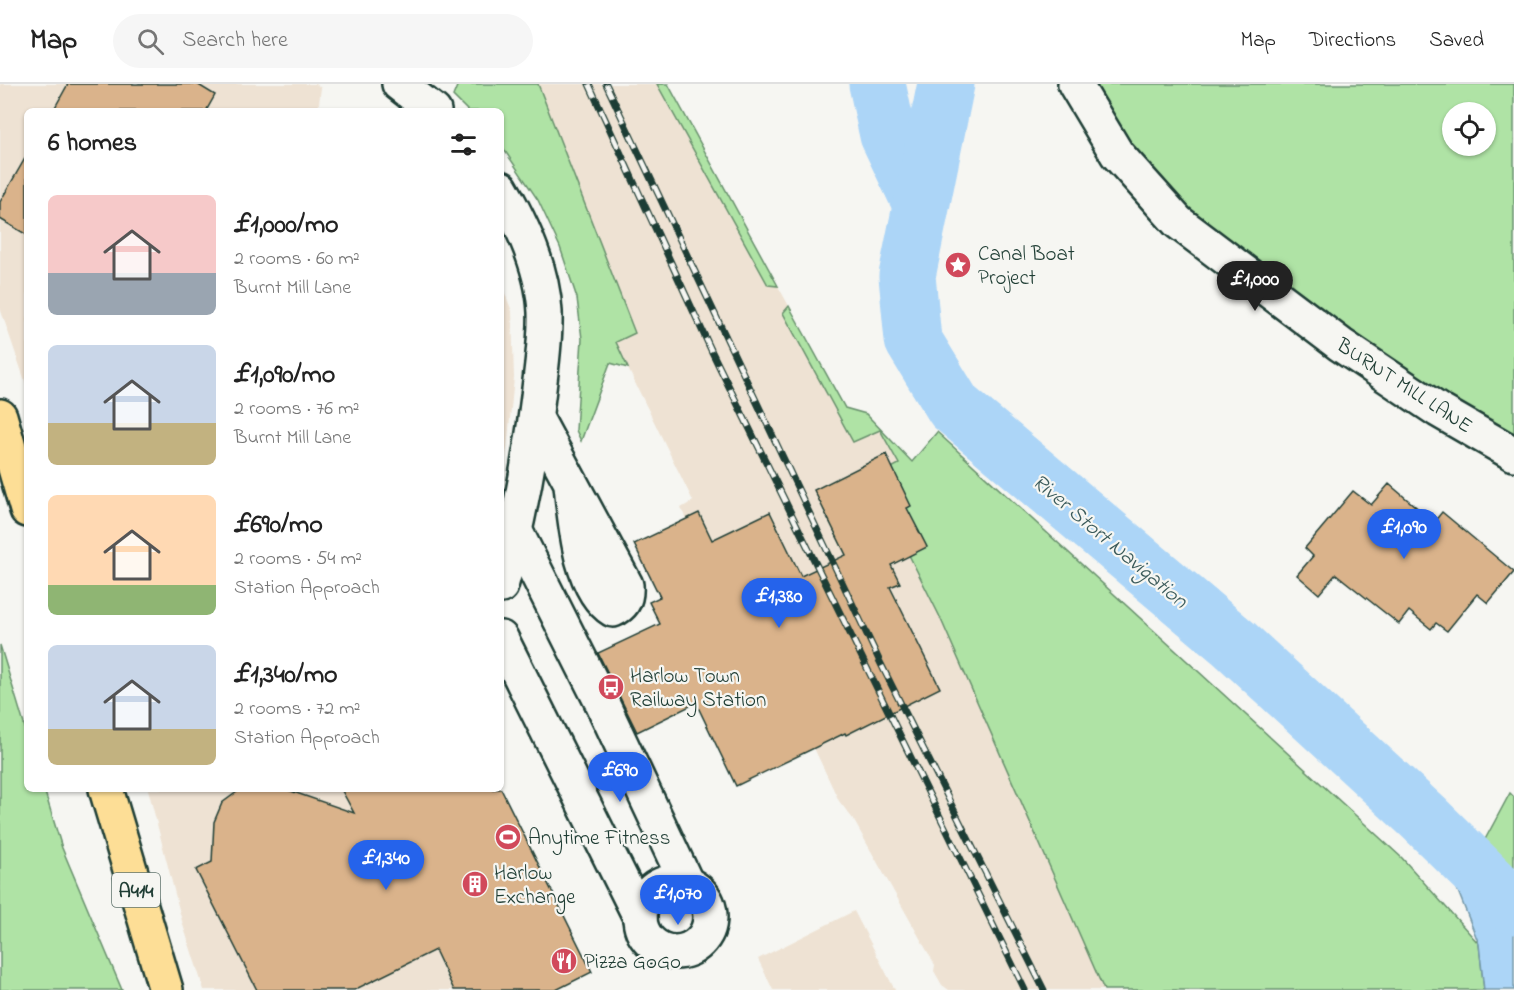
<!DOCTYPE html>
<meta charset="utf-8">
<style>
body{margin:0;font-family:"Indie Flower",sans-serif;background:#f6f6f6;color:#222;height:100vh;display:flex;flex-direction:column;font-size:22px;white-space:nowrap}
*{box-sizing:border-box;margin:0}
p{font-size:20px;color:#767676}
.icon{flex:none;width:33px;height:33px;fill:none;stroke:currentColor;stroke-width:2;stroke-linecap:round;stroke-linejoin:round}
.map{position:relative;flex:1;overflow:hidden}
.side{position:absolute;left:24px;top:24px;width:480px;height:684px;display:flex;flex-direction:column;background:#fff;border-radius:9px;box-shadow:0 2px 4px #0004}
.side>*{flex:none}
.controls{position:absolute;left:1442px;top:18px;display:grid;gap:12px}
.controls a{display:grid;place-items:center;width:54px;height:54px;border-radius:50%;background:#fff;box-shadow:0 2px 4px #0004;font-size:30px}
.price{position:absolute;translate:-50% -51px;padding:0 14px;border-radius:21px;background:#2563eb;color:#fff;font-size:20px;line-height:39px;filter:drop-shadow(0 2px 3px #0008)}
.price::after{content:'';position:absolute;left:50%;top:36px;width:18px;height:14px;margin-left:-9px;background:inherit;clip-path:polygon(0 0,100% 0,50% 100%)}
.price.selected{background:#222;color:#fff}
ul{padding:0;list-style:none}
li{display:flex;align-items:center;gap:18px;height:150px;padding:0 24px}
li span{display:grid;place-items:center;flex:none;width:168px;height:120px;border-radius:9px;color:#555}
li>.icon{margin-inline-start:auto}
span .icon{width:72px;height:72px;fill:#fffc;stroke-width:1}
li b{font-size:26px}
h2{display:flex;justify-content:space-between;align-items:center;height:72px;padding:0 24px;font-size:26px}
header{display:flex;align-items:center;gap:36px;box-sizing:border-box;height:84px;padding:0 30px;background:#fff;border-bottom:2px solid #e0e0e0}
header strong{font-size:28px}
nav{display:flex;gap:33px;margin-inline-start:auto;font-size:21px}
.search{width:420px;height:54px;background:#f6f6f6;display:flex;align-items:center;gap:15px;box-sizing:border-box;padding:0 21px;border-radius:33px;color:#767676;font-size:22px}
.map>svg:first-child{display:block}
.built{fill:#eee2d3}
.green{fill:#afe3a5;stroke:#67906c;stroke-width:1.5;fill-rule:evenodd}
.water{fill:#acd5f7;stroke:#7498a9;stroke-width:1.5}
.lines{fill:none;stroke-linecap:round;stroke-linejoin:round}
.river{stroke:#acd5f7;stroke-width:57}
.building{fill:#dab38b;stroke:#1f3d34;stroke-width:1.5}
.minor-casing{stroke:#1f3d34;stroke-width:38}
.highway-casing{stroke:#1f3d34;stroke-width:38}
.minor{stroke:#f6f6f2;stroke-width:33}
.highway{stroke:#fdde96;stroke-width:33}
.rail-casing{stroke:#1f3d34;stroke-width:7}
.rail{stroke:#f6f6f2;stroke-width:4.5;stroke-dasharray:14;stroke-linecap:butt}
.labels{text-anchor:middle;stroke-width:4.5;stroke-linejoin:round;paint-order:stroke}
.shield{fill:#f6f6f2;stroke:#60746d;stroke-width:1.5}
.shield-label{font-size:20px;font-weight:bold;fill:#1f3d34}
.poi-label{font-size:21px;fill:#1f3d34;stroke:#f6f6f2;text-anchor:start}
.street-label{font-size:21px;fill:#1f3d34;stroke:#f6f6f2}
.water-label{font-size:22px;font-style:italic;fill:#3b5b5b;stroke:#f6f6f2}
</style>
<header>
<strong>Map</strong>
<div class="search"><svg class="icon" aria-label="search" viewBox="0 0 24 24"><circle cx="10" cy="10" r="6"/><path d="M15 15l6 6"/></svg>Search here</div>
<nav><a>Map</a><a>Directions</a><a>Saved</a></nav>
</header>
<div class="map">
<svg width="1514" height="906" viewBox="0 0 1514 906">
<rect width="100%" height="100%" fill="#f6f6f2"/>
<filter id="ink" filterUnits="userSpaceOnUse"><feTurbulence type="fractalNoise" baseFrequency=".0167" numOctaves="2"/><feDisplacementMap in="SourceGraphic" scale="12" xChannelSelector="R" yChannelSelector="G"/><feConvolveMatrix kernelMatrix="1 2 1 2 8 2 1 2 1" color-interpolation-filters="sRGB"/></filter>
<g filter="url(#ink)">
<g class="built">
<polygon points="0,0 316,0 321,4 318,27 27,27 27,303 0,224"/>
<polygon points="538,0 657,0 768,201 778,202 789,222 784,229 854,358 880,346 899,381 871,395 939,531 1104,906 949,906 942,901 934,887 935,881 853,735 839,717 814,664 715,632 705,637 696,619 682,626 643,547 660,540 649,518 660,512 634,460 686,435 681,424 693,417 615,258 635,249"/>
<polygon points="501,200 512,227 514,294 507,365 501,392"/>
<polygon points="148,705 501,705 592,888 556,906 204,906 183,841"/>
<polygon points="854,827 895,906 773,906 758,875"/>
</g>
<g class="green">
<polygon points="458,0 538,0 635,249 616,258 628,284 610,279 581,357 576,346 582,255 577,214 560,163 538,116 501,61 501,27 468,27 453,12"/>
<polygon points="657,0 668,0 778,202 768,201"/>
<path d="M1092,0H1514V359L1229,167L1152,92ZM1452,28H1485V62H1452Z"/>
<polygon points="789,222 845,324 866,330 912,378 937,348 1402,774 1479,860 1484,906 1104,906 939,531 871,395 899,380 880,346 853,358 783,229"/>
<polygon points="0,561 27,650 27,705 44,705 62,764 122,906 0,906"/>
<polygon points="1510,709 1514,713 1514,811 1491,787 1476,778 1481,763"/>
</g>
<polygon class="water" points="1448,758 1491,787 1514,811 1514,906 1484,906 1479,860 1448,782"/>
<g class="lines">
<g class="river">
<polyline points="877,0 888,51 921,120"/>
<polyline points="946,0 907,192 913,256 954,323 1234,559 1424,734 1514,822"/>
</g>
</g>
<g class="building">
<polygon points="68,0 197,0 215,11 206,27 53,27"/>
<polygon points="27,71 27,151 0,135 0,118"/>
<polygon points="886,370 911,422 907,424 927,463 891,481 900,499 890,503 940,604 846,651 845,649 736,702 696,619 637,648 598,569 660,540 649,518 660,513 634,460 699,429 712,456 770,428 801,492 846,471 814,406"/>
<polygon points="1389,400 1434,438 1442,428 1514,488 1488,519 1477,510 1447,547 1436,539 1431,545 1409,527 1399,540 1336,490 1319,510 1297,491 1313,472 1305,464 1353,407 1371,421"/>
<polygon points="241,705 285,705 354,729 341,705 501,705 592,888 556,906 454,906 435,866 354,906 257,906 196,786 212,778 214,738 222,719"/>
</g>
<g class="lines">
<defs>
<g id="minor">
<polyline points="399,0 434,27"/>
<polyline points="1075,0 1117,70 1178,138 1341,261 1438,326 1514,370"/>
<path d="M501,104C522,140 543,186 545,228C546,253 542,280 539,305C531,372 519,438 501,502"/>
<path d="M536,334L626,501C627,513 625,521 613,526C579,505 575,436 571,401"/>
<polyline points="516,448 600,615 687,800"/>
<polyline points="501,554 640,833"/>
<circle cx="675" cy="833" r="35"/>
</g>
<g id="highway">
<polyline points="0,332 27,426"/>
<polyline points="106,705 166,906"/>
</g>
</defs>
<use href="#minor" class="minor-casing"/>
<use href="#highway" class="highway-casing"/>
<use href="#minor" class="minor"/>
<use href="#highway" class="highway"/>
<defs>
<g id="rail">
<polyline points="589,0 712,268 1025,906"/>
<polyline points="606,0 880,578 1044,906"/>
</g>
</defs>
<use href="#rail" class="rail-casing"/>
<use href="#rail" class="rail"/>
</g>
</g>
<defs>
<symbol id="sight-disc" viewBox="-11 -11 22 22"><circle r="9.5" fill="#d1495b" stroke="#f6f6f2"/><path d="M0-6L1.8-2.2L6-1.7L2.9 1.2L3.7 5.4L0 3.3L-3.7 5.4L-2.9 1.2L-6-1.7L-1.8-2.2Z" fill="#fff"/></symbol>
<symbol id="bus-disc" viewBox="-11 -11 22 22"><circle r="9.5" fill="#d1495b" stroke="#f6f6f2"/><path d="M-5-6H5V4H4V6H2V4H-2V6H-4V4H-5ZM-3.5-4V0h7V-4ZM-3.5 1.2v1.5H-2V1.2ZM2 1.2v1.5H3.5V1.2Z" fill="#fff"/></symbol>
<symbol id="stadium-disc" viewBox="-11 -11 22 22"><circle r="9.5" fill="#d1495b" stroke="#f6f6f2"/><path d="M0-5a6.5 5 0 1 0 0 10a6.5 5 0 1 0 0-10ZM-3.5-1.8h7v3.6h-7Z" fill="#fff"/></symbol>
<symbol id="building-disc" viewBox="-11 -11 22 22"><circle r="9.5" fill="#d1495b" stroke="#f6f6f2"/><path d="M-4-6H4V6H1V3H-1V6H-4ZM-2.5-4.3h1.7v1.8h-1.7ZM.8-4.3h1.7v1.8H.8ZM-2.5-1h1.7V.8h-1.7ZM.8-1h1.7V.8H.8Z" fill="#fff"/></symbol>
<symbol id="restaurant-disc" viewBox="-11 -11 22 22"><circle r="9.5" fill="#d1495b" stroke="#f6f6f2"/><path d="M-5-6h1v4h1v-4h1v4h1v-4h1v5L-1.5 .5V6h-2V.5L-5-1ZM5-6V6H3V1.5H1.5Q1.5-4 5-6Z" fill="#fff"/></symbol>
</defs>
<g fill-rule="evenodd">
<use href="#sight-disc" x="943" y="166" width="30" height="30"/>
<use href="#bus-disc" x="596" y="588" width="30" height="30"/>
<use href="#stadium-disc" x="493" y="738" width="30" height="30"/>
<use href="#building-disc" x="460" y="785" width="30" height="30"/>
<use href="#restaurant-disc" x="549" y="862" width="30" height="30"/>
</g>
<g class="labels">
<rect class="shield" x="112" y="789" width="48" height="34" rx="4.5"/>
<g class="shield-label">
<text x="136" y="813">A414</text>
</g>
<g class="poi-label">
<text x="978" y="176">Canal Boat<tspan x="978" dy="24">Project</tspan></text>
<text x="630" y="598">Harlow Town<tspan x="630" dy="24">Railway Station</tspan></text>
<text x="528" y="760">Anytime Fitness</text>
<text x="494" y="795">Harlow<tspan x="494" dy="24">Exchange</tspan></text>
<text x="584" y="884">Pizza GoGo</text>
</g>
<g class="street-label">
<text transform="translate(1405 301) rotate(33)" y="7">BURNT MILL LANE</text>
</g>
<g class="water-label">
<text transform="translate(1111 456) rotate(40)" y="8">River Stort Navigation</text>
</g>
</g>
</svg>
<div class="controls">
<a><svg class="icon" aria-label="locate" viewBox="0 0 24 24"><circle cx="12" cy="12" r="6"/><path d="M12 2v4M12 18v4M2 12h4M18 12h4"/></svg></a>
</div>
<b class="price selected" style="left:1255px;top:228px">£1,000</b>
<b class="price" style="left:1404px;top:476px">£1,090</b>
<b class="price" style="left:779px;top:545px">£1,380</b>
<b class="price" style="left:620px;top:719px">£690</b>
<b class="price" style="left:386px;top:807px">£1,340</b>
<b class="price" style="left:678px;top:842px">£1,070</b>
<section class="side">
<h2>6 homes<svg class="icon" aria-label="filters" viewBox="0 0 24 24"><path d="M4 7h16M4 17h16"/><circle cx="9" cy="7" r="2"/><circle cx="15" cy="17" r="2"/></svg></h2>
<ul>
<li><span style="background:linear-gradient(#f6c9c9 65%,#9aa5b1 0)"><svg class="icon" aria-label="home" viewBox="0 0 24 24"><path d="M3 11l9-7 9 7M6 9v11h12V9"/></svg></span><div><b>£1,000/mo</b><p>2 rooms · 60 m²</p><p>Burnt Mill Lane</p></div></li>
<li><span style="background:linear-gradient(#c9d6e8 65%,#c2b280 0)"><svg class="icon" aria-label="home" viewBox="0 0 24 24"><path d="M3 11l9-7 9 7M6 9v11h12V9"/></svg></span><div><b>£1,090/mo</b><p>2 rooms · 76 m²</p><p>Burnt Mill Lane</p></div></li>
<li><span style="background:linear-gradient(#ffd9b3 75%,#8fb573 0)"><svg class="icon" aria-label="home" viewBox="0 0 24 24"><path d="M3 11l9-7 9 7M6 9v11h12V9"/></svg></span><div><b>£690/mo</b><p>2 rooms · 54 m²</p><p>Station Approach</p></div></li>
<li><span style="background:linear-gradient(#c9d6e8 70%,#c2b280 0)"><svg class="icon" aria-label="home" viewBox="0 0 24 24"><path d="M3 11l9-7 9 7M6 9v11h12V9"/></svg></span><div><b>£1,340/mo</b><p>2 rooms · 72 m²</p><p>Station Approach</p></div></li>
</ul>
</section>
</div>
